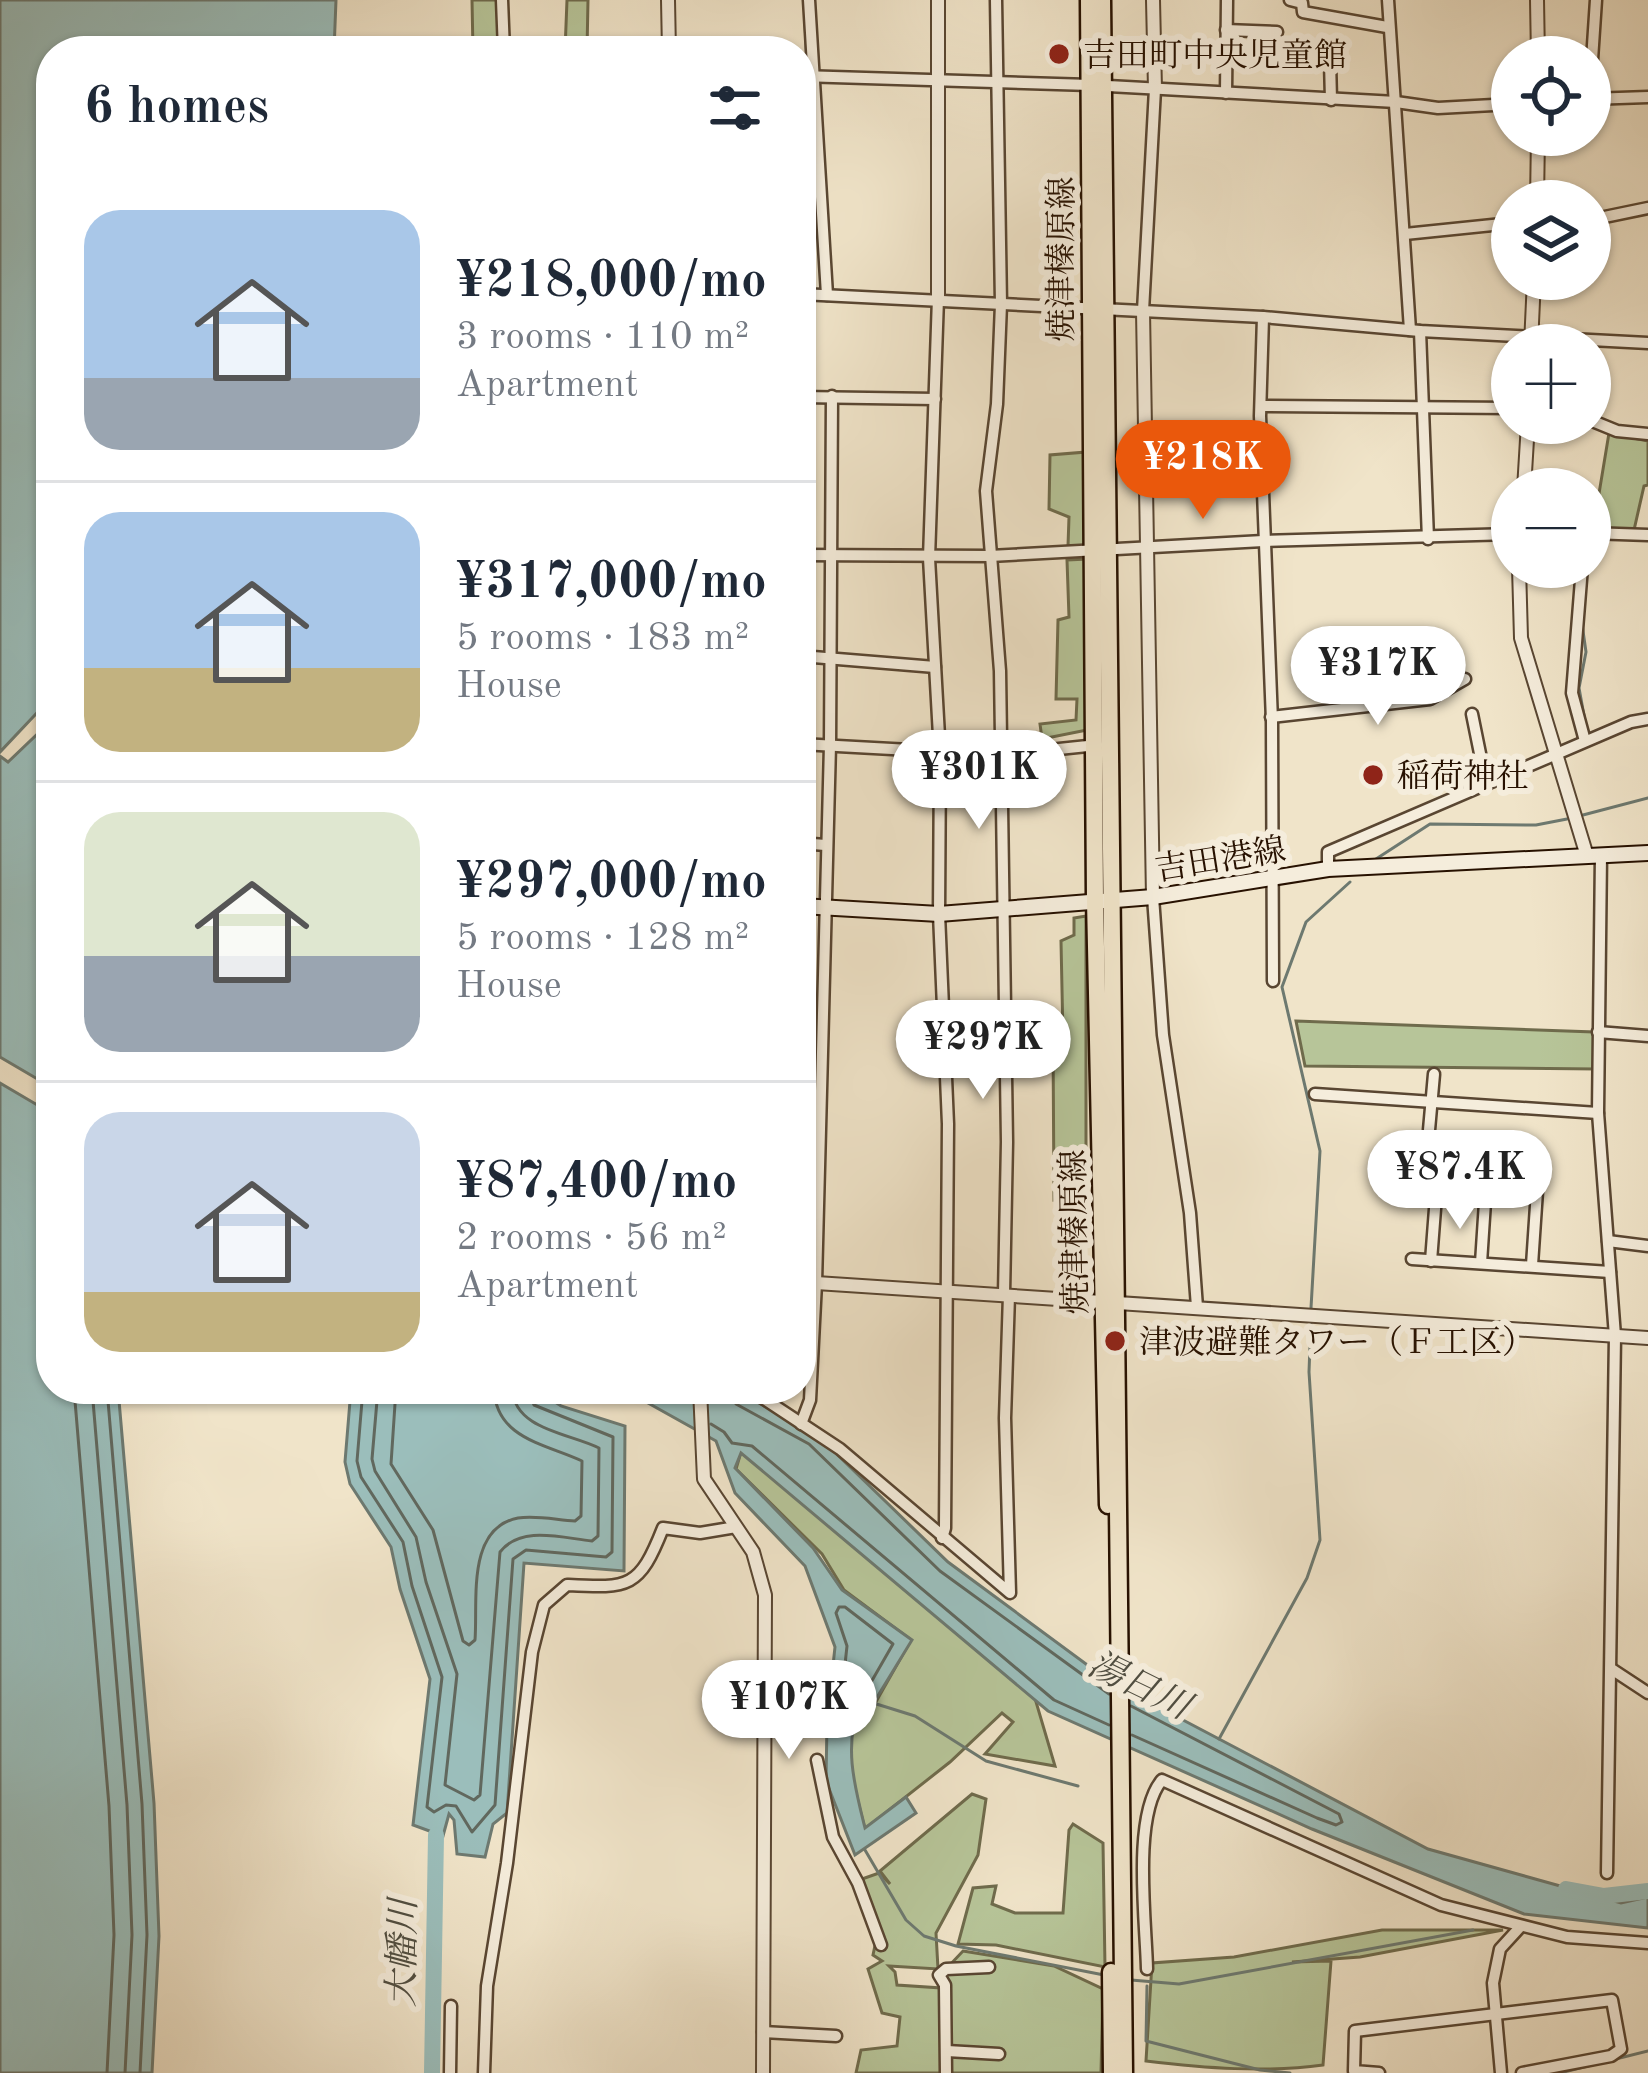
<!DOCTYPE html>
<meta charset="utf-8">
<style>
body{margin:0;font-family:"Old Standard TT","Noto Serif JP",serif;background:#f2f2f3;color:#1f2937;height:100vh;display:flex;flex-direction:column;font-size:45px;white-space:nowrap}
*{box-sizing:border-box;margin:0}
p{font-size:39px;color:#747a83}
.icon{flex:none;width:66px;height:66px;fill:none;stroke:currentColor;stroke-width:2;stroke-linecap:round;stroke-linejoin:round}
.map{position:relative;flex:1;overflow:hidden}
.drawer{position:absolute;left:36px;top:36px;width:780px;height:1368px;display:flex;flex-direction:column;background:#fff;border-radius:48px;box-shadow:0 3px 9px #0004}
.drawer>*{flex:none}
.tools{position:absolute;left:1491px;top:36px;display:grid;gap:24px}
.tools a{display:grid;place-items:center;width:120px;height:120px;border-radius:50%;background:#fff;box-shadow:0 3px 9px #0004;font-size:60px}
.price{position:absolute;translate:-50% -102px;padding:0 27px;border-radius:42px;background:#fff;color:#222;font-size:39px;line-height:78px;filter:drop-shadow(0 3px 6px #0008)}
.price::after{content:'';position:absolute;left:50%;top:72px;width:36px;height:27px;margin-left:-18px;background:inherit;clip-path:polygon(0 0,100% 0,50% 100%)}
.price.current{background:#ea580c;color:#fff}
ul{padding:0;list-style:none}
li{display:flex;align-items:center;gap:36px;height:300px;padding:0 48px}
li+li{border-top:3px solid #e0e1e3}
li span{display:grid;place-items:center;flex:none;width:336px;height:240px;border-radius:36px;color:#555}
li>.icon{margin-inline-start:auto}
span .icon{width:144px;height:144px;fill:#fffc;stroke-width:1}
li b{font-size:51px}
h2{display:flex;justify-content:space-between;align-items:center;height:144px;padding:0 48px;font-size:51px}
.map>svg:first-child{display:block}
.green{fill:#b7c599;stroke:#6f6b4c;stroke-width:3}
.water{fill:#9bbebb;stroke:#6d7970;stroke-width:3}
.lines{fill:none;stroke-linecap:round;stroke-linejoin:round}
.shore{stroke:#61685e;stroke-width:3}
.stream{stroke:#6d7970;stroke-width:3}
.river{stroke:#9bbebb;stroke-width:16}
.minor-casing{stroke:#594632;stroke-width:15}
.tertiary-casing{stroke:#594632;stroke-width:16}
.secondary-casing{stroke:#271100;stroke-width:18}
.primary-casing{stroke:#271100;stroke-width:21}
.minor{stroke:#f5eddc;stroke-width:10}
.tertiary{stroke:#f5eddc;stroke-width:12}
.secondary{stroke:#f5eddc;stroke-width:14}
.primary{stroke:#f0e4c9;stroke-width:16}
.poi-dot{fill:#8f2418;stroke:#f5eddc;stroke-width:4.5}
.labels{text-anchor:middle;stroke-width:12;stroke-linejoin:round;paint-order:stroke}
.poi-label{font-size:33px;fill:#271100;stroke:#f5eddc;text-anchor:start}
.street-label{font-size:33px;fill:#271100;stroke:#f5eddc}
.water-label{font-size:36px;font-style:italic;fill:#504e41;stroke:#f5eddc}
</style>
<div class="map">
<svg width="1648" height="2073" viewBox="0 0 1648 2073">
<rect width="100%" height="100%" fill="#f0e4c9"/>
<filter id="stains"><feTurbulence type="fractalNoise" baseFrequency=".00167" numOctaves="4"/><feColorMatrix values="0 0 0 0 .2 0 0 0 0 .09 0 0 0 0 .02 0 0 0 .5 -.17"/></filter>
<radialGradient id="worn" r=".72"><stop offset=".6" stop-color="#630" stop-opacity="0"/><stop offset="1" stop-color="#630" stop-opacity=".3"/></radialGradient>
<g class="green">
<polygon points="472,0 501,0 503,51 473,51"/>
<polygon points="567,0 588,0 587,51 565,51"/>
<polygon points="1609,433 1648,441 1648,485 1644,486 1634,530 1593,530"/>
<polygon points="1087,452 1087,546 1068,546 1069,517 1049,509 1050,455"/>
<polygon points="1088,559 1087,730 1042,739 1040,724 1076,720 1077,699 1056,699 1058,620 1069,617 1067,560"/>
<polygon points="1086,916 1086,1196 1054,1200 1053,1038 1063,1037 1061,941 1074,935 1074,918"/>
<polygon points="1296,1021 1594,1032 1596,1069 1305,1066"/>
<path d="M741,1452L1034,1695L1055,1766L985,1754L1013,1722L1002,1713L950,1762L865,1829C856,1792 838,1740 860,1704L873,1707L911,1640L844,1590L822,1554L736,1469Z"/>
<polygon points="972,1794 986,1799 978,1855 936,1933 938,1969 889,1966 895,1972 897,1985 941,1988 941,2073 856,2073 861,2050 897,2046 900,2017 882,2013 868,1969 882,1961 873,1955 877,1936 862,1879 879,1873 890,1884 880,1871"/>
<polygon points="1073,1824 1103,1843 1105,1967 996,1945 958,1944 973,1888 996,1886 992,1904 1015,1913 1063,1913 1069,1830"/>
<path d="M1382,1930H1503L1360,1957L1292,1962L1331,1961L1323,2065C1266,2073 1204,2068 1146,2061L1152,1963L1234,1957Z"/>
<polygon points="963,1951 1054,1966 1103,1989 1101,2073 949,2073 946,1969"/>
</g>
<g class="water">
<polygon points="0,0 336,0 334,51 51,51 51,698 0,752"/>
<polygon points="51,721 51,1087 0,1057 0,756 8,762"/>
<polygon points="0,1083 51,1113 51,1389 118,1389 154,1803 159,1936 152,2073 0,2073"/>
<polygon points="351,1389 535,1389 561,1406 625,1426 624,1571 524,1563 507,1813 493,1824 485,1857 457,1854 454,1820 449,1814 443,1836 413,1825 430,1679 400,1589 391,1547 350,1484 345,1462"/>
<path d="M623,1389H733L816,1434L948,1562L1109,1681L1428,1849L1621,1903L1648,1897V1928L1524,1914L1312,1829L1048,1711L741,1453L735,1468L813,1548L842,1590L912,1640L871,1707L860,1705C843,1745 855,1788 865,1828L906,1797L916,1813L855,1855L826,1781L827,1722L835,1647L805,1566L735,1493L716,1441Z"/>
</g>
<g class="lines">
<g class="shore">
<polyline points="74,1389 109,1806 114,1935 107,2073"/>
<polyline points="92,1389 127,1805 132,1935 125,2073"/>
<polyline points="107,1389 142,1804 147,1935 140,2073"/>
<polyline points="363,1389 357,1461 361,1477 403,1542 412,1586 442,1677 427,1807 434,1812 446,1805 456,1806 472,1832 495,1805 513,1559 526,1550 606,1557 612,1552 613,1437 534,1405 527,1389"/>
<path d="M378,1389L372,1459L375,1471L416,1537L426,1582L457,1674L445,1785L474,1800L480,1795L500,1552C521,1525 562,1538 592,1541L598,1536L599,1448C569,1433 515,1430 512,1389"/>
<path d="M396,1389L391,1464L433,1530L463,1641L469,1645L475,1640C478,1601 466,1528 518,1518C536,1515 557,1520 575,1521L581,1516L582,1461C546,1444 496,1439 494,1389"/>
<polyline points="730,1389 736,1404 809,1444 940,1571 1109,1694"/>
<polyline points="711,1424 724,1432 732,1443 752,1446 1054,1700 1109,1725"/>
<polygon points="839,1607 845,1607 893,1644 866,1691 849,1697 842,1692 847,1646 836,1613"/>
<polyline points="1131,1706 1339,1814 1342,1822 1336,1825 1317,1818 1132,1735"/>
</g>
<g class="stream">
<polyline points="804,0 807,67"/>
<polyline points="1590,546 1591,539"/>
<polyline points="1582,624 1586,652 1579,688 1585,721"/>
<polyline points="1583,815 1648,798"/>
<polyline points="1376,859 1430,824 1536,825 1567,819"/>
<polyline points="1311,1308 1320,1151 1282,987 1306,922 1350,882"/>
<polyline points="870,1702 915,1716 986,1761 1078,1786"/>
<polyline points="1219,1739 1307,1578 1320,1540 1309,1372 1311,1318"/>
<polyline points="865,1850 906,1920 924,1936 956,1946 1104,1975"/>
<polyline points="1131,1980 1179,1984 1473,1930"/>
<polyline points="1147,1986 1146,2041 1260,2070 1290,2073"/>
<polyline points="1560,2073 1648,2051"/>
</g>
<g class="river">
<polyline points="1566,1889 1604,1896 1648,1891"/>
<polyline points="432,2073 436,1835"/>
</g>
<defs>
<g id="minor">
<polyline points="502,0 504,51"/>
<polyline points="809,0 827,295"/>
<polyline points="996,0 1001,304 997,404 986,491 1000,671 1007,1142 1004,1294"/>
<polyline points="1290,0 1302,3 1303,12 1387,27"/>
<polyline points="1388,0 1410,330"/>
<polyline points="1226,30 1277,32"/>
<polyline points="1294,62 1330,61 1331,100"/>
<polyline points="801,76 1090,85 1396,102 1438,108 1512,104"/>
<polyline points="1590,90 1596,0"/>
<polyline points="1226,93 1227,0"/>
<polyline points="1590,99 1648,97"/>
<polyline points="1590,220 1648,208"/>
<polyline points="1405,234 1512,223"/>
<polyline points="801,294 1263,317 1420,331 1648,343"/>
<polyline points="938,298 929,558 940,754 939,914 948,1124 945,1528 942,1538"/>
<polyline points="1143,311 1155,89"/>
<polyline points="1263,317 1260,416 1272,721 1273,981"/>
<polyline points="1420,331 1428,539"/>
<polyline points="801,397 935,399"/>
<polyline points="1261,406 1512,408"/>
<polyline points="1590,420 1617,431 1648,434"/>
<polyline points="1590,533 1648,535"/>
<polyline points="801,555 990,556 1263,541 1512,534"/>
<polyline points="1582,567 1572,693 1585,741"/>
<polyline points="801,656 935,667"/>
<polyline points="1472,714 1486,783"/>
<polyline points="1271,717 1430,699 1465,679"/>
<polyline points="801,744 1001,755 1097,745"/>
<polyline points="801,843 825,845"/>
<polyline points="1601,855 1598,1113 1615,1336 1607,1873"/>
<polyline points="1328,869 1328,852 1631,722 1648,719"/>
<polyline points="1153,897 1163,1035 1190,1213 1197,1307"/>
<polyline points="1598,1032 1648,1036"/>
<polyline points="1315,1094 1598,1113"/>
<polyline points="1429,1130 1434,1074"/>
<polyline points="1608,1241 1648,1246"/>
<polyline points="1412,1259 1610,1272"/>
<polyline points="1431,1261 1437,1183"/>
<polyline points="1481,1263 1485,1202"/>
<polyline points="1532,1265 1537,1191"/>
<polyline points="749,1389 840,1449 1010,1593 1005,1418 1009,1295"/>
<polyline points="801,1424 810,1400 816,1283 830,745 832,396"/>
<polyline points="1613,1670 1648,1693"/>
<polyline points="817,1760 833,1837 858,1883 881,1945"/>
<path d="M1147,1969C1146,1922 1132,1815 1162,1780L1441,1905L1567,1937L1648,1943"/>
<polyline points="763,2032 836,2036"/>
<polyline points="947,2051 999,2054"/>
<polyline points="450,2073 451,2006"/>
<path d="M484,2073L487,1986L507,1863L532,1652L544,1605L567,1585C629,1588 639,1589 663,1528L700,1533L736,1527"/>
<polyline points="946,2073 945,1985 939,1975 946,1969 989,1967"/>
<polyline points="1379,2073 1354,2071 1355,2031 1612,2000 1621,2049 1611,2056 1522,2073"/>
<polyline points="1501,2073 1493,1983 1500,1949 1521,1926"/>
</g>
<g id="tertiary">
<polyline points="668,0 669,51"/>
<polyline points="938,0 938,298"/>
<polyline points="1153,0 1155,89"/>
<polyline points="1537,0 1538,57"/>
<polyline points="1537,201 1538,135"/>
<polyline points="1143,311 1153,897"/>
<polyline points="1531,345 1534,279"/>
<polyline points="1524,489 1528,423"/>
<polyline points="1519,567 1521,638 1587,856"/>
<polyline points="801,1282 1648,1338"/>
<polyline points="700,1389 704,1479 753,1552 765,1595 763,2073"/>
</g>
<polyline id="secondary" points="801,906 939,914 1153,897 1328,869 1648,853"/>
<g id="primary">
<polyline points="1089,0 1095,900 1108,1505"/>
<polyline points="1102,0 1124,2073"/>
<polyline points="1111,1972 1112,2073"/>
</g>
</defs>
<use href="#minor" class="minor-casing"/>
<use href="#tertiary" class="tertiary-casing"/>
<use href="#secondary" class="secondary-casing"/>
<use href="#primary" class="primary-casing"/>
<use href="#minor" class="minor"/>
<use href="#tertiary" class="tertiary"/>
<use href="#secondary" class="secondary"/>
<use href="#primary" class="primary"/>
</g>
<g class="poi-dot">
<circle cx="1059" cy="54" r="12"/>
<circle cx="1373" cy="775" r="12"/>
<circle cx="1115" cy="1341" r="12"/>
</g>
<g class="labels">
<g class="poi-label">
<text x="1083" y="66">吉田町中央児童館</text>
<text x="1397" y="787">稲荷神社</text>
<text x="1139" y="1353">津波避難タワー（Ｆ工区）</text>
</g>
<g class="street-label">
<text transform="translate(1060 259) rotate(-90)" y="12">焼津榛原線</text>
<text transform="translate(1220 858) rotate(-9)" y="12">吉田港線</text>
<text transform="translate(1073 1232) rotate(-91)" y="12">焼津榛原線</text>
</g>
<g class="water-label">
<text transform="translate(1140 1684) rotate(26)" y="13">湯日川</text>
<text transform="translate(401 1953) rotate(-89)" y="13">大幡川</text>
</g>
</g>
<rect width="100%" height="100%" filter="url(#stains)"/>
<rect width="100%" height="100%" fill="url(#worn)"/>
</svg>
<div class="tools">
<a><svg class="icon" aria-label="locate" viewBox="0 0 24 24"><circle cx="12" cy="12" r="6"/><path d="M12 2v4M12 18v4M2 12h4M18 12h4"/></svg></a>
<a><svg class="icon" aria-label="layers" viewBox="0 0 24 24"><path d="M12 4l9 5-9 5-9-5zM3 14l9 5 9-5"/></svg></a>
<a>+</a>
<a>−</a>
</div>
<b class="price current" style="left:1203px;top:522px">¥218K</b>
<b class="price" style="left:1378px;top:728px">¥317K</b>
<b class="price" style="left:979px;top:832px">¥301K</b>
<b class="price" style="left:983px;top:1102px">¥297K</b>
<b class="price" style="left:1460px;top:1232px">¥87.4K</b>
<b class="price" style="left:789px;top:1762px">¥107K</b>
<section class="drawer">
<h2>6 homes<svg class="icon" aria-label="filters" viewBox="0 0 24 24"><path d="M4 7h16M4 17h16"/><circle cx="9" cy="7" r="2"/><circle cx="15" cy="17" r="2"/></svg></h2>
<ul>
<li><span style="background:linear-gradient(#a9c7e8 70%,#9aa5b1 0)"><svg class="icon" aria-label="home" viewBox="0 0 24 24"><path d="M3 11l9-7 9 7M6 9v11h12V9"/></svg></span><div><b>¥218,000/mo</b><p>3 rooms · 110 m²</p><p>Apartment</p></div></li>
<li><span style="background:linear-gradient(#a9c7e8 65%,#c2b280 0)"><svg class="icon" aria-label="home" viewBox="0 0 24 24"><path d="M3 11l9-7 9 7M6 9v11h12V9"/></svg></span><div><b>¥317,000/mo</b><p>5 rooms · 183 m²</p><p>House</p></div></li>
<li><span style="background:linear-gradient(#dfe7d0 60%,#9aa5b1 0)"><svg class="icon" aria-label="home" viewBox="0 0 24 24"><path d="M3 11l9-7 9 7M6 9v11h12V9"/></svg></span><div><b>¥297,000/mo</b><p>5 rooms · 128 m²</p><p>House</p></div></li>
<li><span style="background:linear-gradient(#c9d6e8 75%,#c2b280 0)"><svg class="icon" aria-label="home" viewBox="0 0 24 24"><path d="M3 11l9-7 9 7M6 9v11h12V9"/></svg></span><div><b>¥87,400/mo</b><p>2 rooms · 56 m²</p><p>Apartment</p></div></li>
</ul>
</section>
</div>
